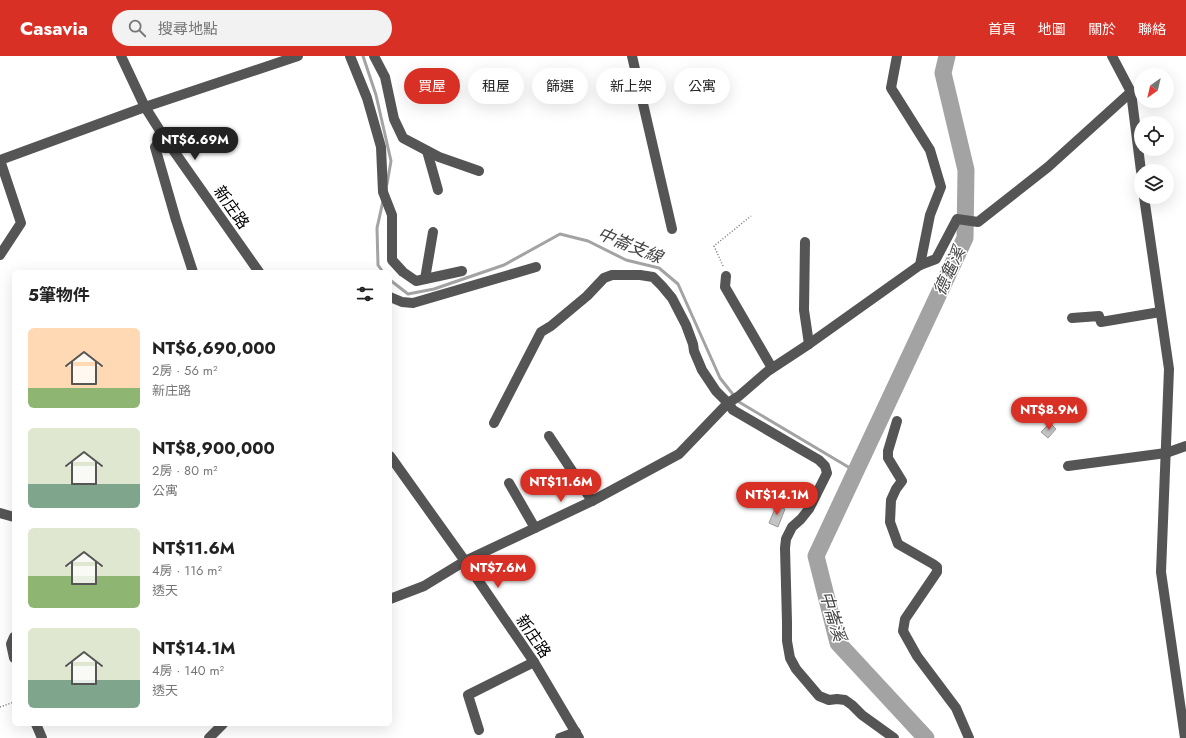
<!DOCTYPE html>
<html lang="zh-TW">
<meta charset="utf-8">
<style>
body{margin:0;font-family:Jost,"Noto Sans TC",sans-serif;background:#f2f2f2;color:#222;height:100vh;display:flex;flex-direction:column;font-size:15px;white-space:nowrap}
*{box-sizing:border-box;margin:0}
p{font-size:13px;color:#767676}
.icon{flex:none;width:22px;height:22px;fill:none;stroke:currentColor;stroke-width:2;stroke-linecap:round;stroke-linejoin:round}
.map{position:relative;flex:1;overflow:hidden}
.drawer{position:absolute;left:12px;top:214px;width:380px;height:456px;display:flex;flex-direction:column;background:#fff;border-radius:6px;box-shadow:0 4px 16px #0002}
.drawer>*{flex:none}
.banner{position:absolute;left:404px;top:12px;width:380px;height:36px;display:flex;gap:8px}
.needle{width:26px;rotate:214deg}
.fabs{position:absolute;left:1134px;top:12px;display:grid;gap:8px}
.fabs a{display:grid;place-items:center;width:40px;height:40px;border-radius:50%;background:#fff;box-shadow:0 4px 16px #0002;font-size:20px}
.price{position:absolute;translate:-50% -34px;padding:0 9px;border-radius:14px;background:#d93025;color:#fff;font-size:13px;line-height:26px;filter:drop-shadow(0 1px 2px #0008)}
.price::after{content:'';position:absolute;left:50%;top:24px;width:12px;height:9px;margin-left:-6px;background:inherit;clip-path:polygon(0 0,100% 0,50% 100%)}
.price.active{background:#222;color:#fff}
ul{padding:0;list-style:none}
li{display:flex;align-items:center;gap:12px;height:100px;padding:0 16px}
li span{display:grid;place-items:center;flex:none;width:112px;height:80px;border-radius:6px;color:#555}
li>.icon{margin-inline-start:auto}
span .icon{width:48px;height:48px;fill:#fffc;stroke-width:1}
li b{font-size:17px}
h2{display:flex;justify-content:space-between;align-items:center;height:48px;padding:0 16px;font-size:17px}
.chip{padding:0 14px;border-radius:18px;background:#fff;box-shadow:0 4px 16px #0002;font-size:14px;line-height:36px}
.chip.active{background:#d93025;color:#fff}
header{display:flex;align-items:center;gap:24px;box-sizing:border-box;height:56px;padding:0 20px;background:#d93025;color:#fff}
header strong{font-size:19px}
nav{display:flex;gap:22px;margin-inline-start:auto;font-size:14px}
.search{width:280px;height:36px;background:#f2f2f2;display:flex;align-items:center;gap:10px;box-sizing:border-box;padding:0 14px;border-radius:22px;color:#767676;font-size:15px}
.map>svg:first-child{display:block}
.lines{fill:none;stroke-linecap:round;stroke-linejoin:round}
.stream{stroke:#a3a3a3;stroke-width:3}
.river{stroke:#a3a3a3;stroke-width:17}
.building{fill:#c4c4c4;stroke:#999}
.path{stroke:#777;stroke-width:1.5;stroke-dasharray:1 2;stroke-linecap:butt}
.minor{stroke:#555;stroke-width:10}
.labels{text-anchor:middle;stroke-width:3;stroke-linejoin:round;paint-order:stroke}
.street-label{font-size:16px;fill:#000;stroke:#fff}
.water-label{font-size:17px;font-style:italic;fill:#444;stroke:#fff}
</style>
<header>
<strong>Casavia</strong>
<div class="search"><svg class="icon" aria-label="search" viewBox="0 0 24 24"><circle cx="10" cy="10" r="6"/><path d="M15 15l6 6"/></svg>搜尋地點</div>
<nav><a>首頁</a><a>地圖</a><a>關於</a><a>聯絡</a></nav>
</header>
<div class="map">
<svg width="1186" height="682" viewBox="0 0 1186 682">
<rect width="100%" height="100%" fill="#fff"/>
<g class="lines">
<g class="stream">
<polyline points="363,0 376,39 391,105 387,128"/>
<polyline points="383,145 377,172 378,209 383,216"/>
<polyline points="390,224 408,238 434,233 504,209 560,178 588,185 626,204 659,212 678,228 720,322 739,346 855,415"/>
</g>
<polyline class="river" points="926,682 838,587 816,500 965,182 966,114 943,17 947,0"/>
</g>
<g class="building">
<polygon points="1050,367 1056,373 1048,382 1041,376"/>
<polygon points="776,450 785,453 778,471 769,467"/>
</g>
<g class="lines">
<g class="path">
<polyline points="723,210 714,190 751,160"/>
<polyline points="0,651 14,646"/>
</g>
<g class="minor">
<polyline points="121,0 145,51 164,81 259,216"/>
<polyline points="350,0 367,42 381,91 383,136 392,159 392,204 403,216 416,225 462,215"/>
<polyline points="374,0 385,21 394,63 403,82 439,101 479,115"/>
<polyline points="632,0 672,173"/>
<polyline points="897,0 891,32 930,94 941,131 930,159 920,209"/>
<polyline points="1112,0 1131,36 1141,115"/>
<polyline points="164,81 155,91 176,164 193,216"/>
<polyline points="427,95 438,134"/>
<polyline points="0,104 145,51 298,0"/>
<polyline points="1144,141 1149,175 1169,313 1161,516 1185,682"/>
<polyline points="805,186 804,254 809,288"/>
<polyline points="0,199 21,167 0,104"/>
<polyline points="726,220 725,231 772,312"/>
<polyline points="425,223 433,176"/>
<polyline points="390,241 402,246 413,247 536,211"/>
<polyline points="1072,262 1099,260 1101,266 1160,256"/>
<polyline points="897,365 888,395 888,402 902,425 896,433 891,444 890,466 898,488 933,508 937,511 937,516 905,563 903,575 917,600 956,652 969,682"/>
<polyline points="494,367 541,276 551,270 587,240 604,222 612,219 640,219 653,221 662,230 672,242 686,269 693,288 694,295 702,314 716,335 728,347 733,354 819,404 825,410 827,417 809,453 801,463 792,471 786,483 785,492 787,566 787,585 790,602 796,613 819,640 829,644 837,643 845,644 852,649 862,659 894,682"/>
<polyline points="549,380 592,445"/>
<polyline points="390,400 465,505 534,606 579,682"/>
<polyline points="1068,410 1166,397 1186,390"/>
<polyline points="509,427 535,472"/>
<polyline points="0,457 14,461"/>
<polyline points="390,543 424,530 465,505 592,445 679,398 728,347 739,340 768,315 809,288 920,209 936,203 957,163 978,166 1048,111 1131,36"/>
<polyline points="14,581 11,588 14,602"/>
<polyline points="36,668 42,682"/>
<polyline points="479,674 468,639 534,606"/>
<polyline points="209,682 223,668"/>
<polyline points="560,682 576,676"/>
</g>
</g>
<g class="labels">
<g class="street-label">
<text transform="translate(232 151) rotate(55)" y="6">新庄路</text>
<text transform="translate(534 580) rotate(56)" y="6">新庄路</text>
</g>
<g class="water-label">
<text transform="translate(630 189) rotate(22)" y="6">中崙支線</text>
<text transform="translate(949 215) rotate(-65)" y="6">德龜溪</text>
<text transform="translate(833 560) rotate(73)" y="6">中崙溪</text>
</g>
</g>
</svg>
<div class="fabs">
<a><svg class="needle" viewBox="-14 -14 28 28"><path d="M0-13l5 13h-10z" fill="#e53935"/><path d="M0 13l5-13h-10z" fill="#767676"/></svg></a>
<a><svg class="icon" aria-label="locate" viewBox="0 0 24 24"><circle cx="12" cy="12" r="6"/><path d="M12 2v4M12 18v4M2 12h4M18 12h4"/></svg></a>
<a><svg class="icon" aria-label="layers" viewBox="0 0 24 24"><path d="M12 4l9 5-9 5-9-5zM3 14l9 5 9-5"/></svg></a>
</div>
<b class="price active" style="left:195px;top:105px">NT$6.69M</b>
<b class="price" style="left:1049px;top:375px">NT$8.9M</b>
<b class="price" style="left:561px;top:447px">NT$11.6M</b>
<b class="price" style="left:777px;top:460px">NT$14.1M</b>
<b class="price" style="left:498px;top:533px">NT$7.6M</b>
<div class="banner">
<a class="chip active">買屋</a>
<a class="chip">租屋</a>
<a class="chip">篩選</a>
<a class="chip">新上架</a>
<a class="chip">公寓</a>
</div>
<section class="drawer">
<h2>5筆物件<svg class="icon" aria-label="filters" viewBox="0 0 24 24"><path d="M4 7h16M4 17h16"/><circle cx="9" cy="7" r="2"/><circle cx="15" cy="17" r="2"/></svg></h2>
<ul>
<li><span style="background:linear-gradient(#ffd9b3 75%,#8fb573 0)"><svg class="icon" aria-label="home" viewBox="0 0 24 24"><path d="M3 11l9-7 9 7M6 9v11h12V9"/></svg></span><div><b>NT$6,690,000</b><p>2房 · 56 m²</p><p>新庄路</p></div></li>
<li><span style="background:linear-gradient(#dfe7d0 70%,#7fa58c 0)"><svg class="icon" aria-label="home" viewBox="0 0 24 24"><path d="M3 11l9-7 9 7M6 9v11h12V9"/></svg></span><div><b>NT$8,900,000</b><p>2房 · 80 m²</p><p>公寓</p></div></li>
<li><span style="background:linear-gradient(#dfe7d0 60%,#8fb573 0)"><svg class="icon" aria-label="home" viewBox="0 0 24 24"><path d="M3 11l9-7 9 7M6 9v11h12V9"/></svg></span><div><b>NT$11.6M</b><p>4房 · 116 m²</p><p>透天</p></div></li>
<li><span style="background:linear-gradient(#dfe7d0 65%,#7fa58c 0)"><svg class="icon" aria-label="home" viewBox="0 0 24 24"><path d="M3 11l9-7 9 7M6 9v11h12V9"/></svg></span><div><b>NT$14.1M</b><p>4房 · 140 m²</p><p>透天</p></div></li>
</ul>
</section>
</div>
